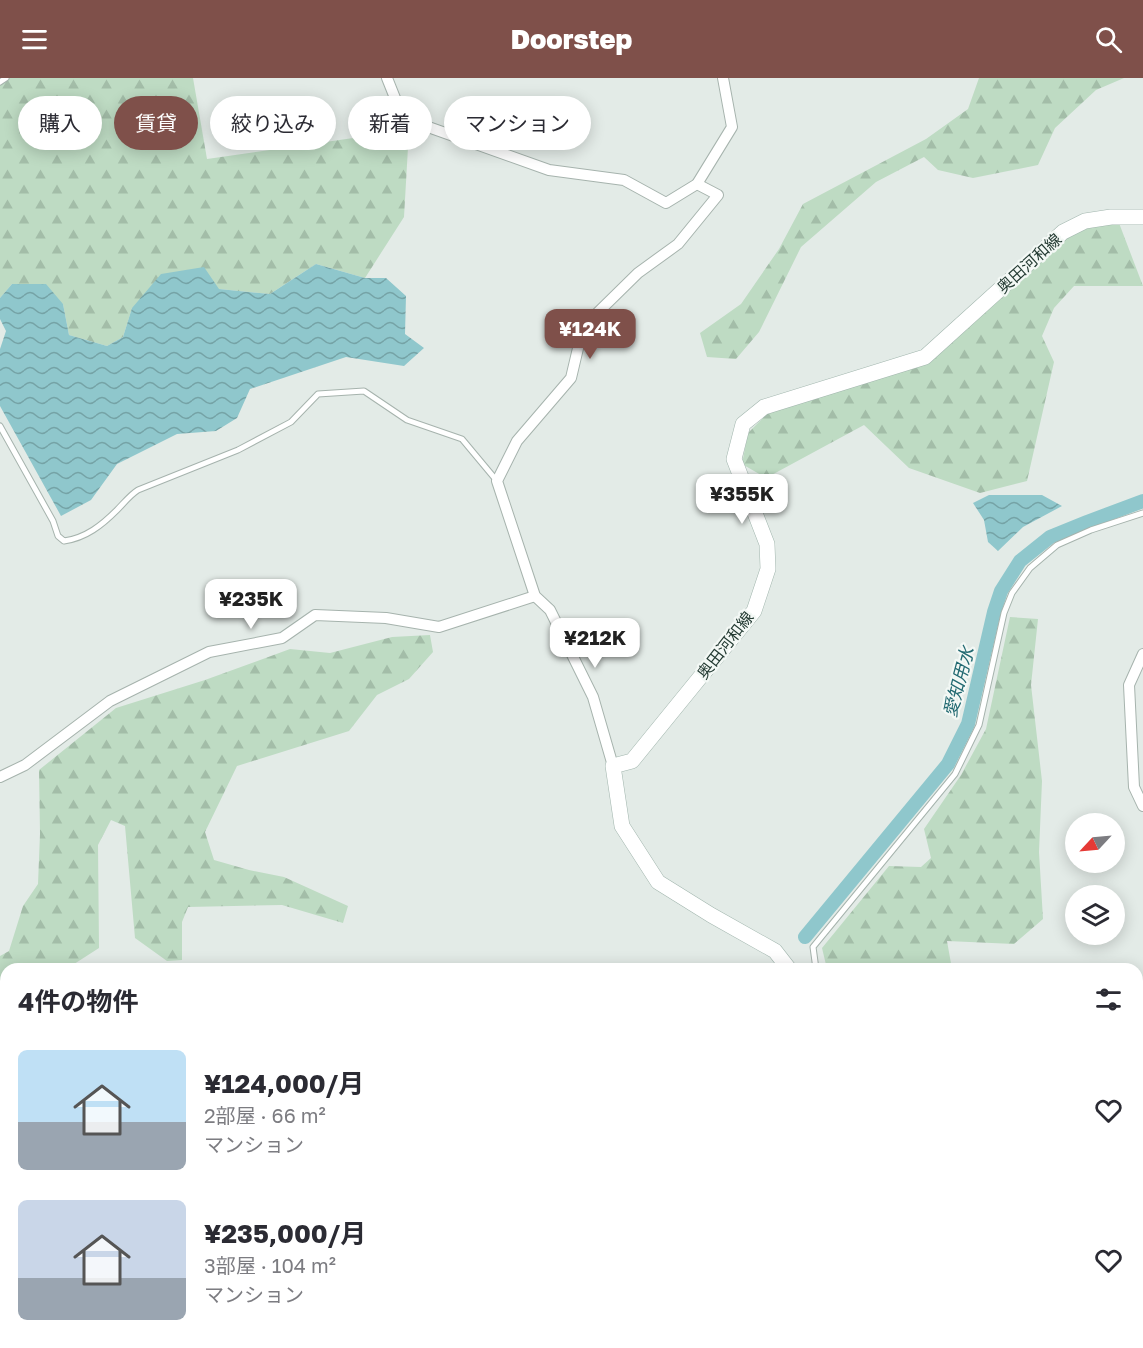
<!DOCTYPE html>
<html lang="ja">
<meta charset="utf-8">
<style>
body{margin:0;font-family:"Golos Text","Noto Sans JP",sans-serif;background:#f7f7f7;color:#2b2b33;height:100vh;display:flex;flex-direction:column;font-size:22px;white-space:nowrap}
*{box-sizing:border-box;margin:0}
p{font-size:20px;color:#7c7c81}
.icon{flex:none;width:33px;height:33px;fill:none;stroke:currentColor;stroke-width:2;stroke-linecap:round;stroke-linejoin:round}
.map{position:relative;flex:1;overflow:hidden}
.sheet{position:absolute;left:0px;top:885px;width:1143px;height:386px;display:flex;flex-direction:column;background:#fff;border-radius:18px 18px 0 0;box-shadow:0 3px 15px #0003}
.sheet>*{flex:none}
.banner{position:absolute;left:18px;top:18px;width:600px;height:54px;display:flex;gap:12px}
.needle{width:39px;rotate:244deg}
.buttons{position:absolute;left:1065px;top:735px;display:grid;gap:12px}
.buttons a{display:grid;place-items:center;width:60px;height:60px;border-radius:50%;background:#fff;box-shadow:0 3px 15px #0003;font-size:30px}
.price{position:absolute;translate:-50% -51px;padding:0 14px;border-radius:12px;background:#fff;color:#222;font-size:20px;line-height:39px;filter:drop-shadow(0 2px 3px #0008)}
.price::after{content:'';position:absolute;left:50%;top:36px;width:18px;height:14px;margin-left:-9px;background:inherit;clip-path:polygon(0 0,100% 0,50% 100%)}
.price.selected{background:#7f504a;color:#fff}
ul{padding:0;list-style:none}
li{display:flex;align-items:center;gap:18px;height:150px;padding:0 18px}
li span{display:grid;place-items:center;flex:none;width:168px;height:120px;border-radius:9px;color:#555}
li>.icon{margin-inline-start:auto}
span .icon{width:72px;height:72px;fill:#fffc;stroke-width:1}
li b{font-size:26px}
h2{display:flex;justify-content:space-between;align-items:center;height:72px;padding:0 18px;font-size:26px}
.tag{padding:0 21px;border-radius:27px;background:#fff;box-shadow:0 3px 15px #0003;font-size:21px;line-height:54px}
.tag.selected{background:#7f504a;color:#fff}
header{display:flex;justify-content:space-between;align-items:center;height:78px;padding:0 18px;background:#7f504a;color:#fff;font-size:27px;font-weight:800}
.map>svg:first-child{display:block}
.forest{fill:url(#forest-firs)}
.water{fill:url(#water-waves)}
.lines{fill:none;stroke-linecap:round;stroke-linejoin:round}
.canal{stroke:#8fc7cc;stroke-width:14}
.service-casing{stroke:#a6b3ad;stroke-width:7}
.minor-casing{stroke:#a6b3ad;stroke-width:12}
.tertiary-casing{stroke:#a6b3ad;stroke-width:15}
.secondary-casing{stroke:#a2b6ae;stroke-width:16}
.service{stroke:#fff;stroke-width:5}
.minor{stroke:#fff;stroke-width:10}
.tertiary{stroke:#fff;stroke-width:14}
.secondary{stroke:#fff;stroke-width:15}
.labels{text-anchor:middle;stroke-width:4.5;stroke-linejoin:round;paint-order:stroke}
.street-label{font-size:16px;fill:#243b33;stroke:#f3f8f5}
.water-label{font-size:18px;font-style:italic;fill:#236a72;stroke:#f3f8f5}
</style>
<header><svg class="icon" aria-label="menu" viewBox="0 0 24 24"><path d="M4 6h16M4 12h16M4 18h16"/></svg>Doorstep<svg class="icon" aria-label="search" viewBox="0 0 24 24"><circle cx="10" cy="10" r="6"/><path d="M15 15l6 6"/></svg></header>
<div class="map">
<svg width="1143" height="1270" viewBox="0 0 1143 1270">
<defs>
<pattern id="forest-firs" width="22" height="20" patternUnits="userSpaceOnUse" patternTransform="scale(1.5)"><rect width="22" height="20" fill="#bedbc3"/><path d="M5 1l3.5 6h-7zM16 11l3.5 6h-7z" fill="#a3bda8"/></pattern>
<pattern id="water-waves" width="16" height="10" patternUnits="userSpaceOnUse" patternTransform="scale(1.5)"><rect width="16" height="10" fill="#8fc7cc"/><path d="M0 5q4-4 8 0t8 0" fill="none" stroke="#75a3a6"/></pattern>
</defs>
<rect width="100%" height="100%" fill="#e3ebe7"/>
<g class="forest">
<polygon points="0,0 193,0 207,81 409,52 404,139 365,200 316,186 270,216 219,211 132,230 123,259 107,268 69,257 63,226 12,206 0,220"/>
<polygon points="979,0 1124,0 1096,12 1055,50 1038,87 973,100 938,92 924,79 876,104 801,169 759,254 736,281 707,279 700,255 741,226 779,171 803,126 926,61 968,31"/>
<polygon points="1119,145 1143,208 1074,208 1054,230 1042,258 1054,284 1027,403 980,415 909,390 864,347 766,400 742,386 748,355 770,333 926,285 1065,158 1088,150"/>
<polygon points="1010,539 1038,541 1031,607 1042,703 1039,774 1043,841 1014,866 947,863 952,891 827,891 822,870 889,788 921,789 931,780 924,751 961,697 986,651"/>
<polygon points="430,557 433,574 409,601 377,617 349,653 237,688 205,754 214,782 249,792 284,799 348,828 343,845 282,827 188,829 182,844 182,882 167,883 135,860 125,748 111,742 98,767 99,870 71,888 57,891 6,891 6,908 0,912 0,878 9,873 23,828 38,806 40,756 39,692 116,630 205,602 290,571 330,575 392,559"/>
<polygon points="6,952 6,1118 0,1140 0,957"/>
<polygon points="1137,1080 1143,1080 1143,1223 1137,1237"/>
</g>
<g class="water">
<polygon points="316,186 365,200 386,200 406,218 405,256 424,270 404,288 346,279 250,311 237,340 216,353 177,356 117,386 91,422 61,438 0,328 0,271 6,253 0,241 0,220 12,206 46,206 63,226 69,257 107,268 123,259 132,230 161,196 204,189 219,211 270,216"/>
<polygon points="989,417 1042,417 1062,428 1023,449 998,473 988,464 984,442 973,425"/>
<polygon points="6,1118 6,1264 85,1265 86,1270 0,1270 0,1140"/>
<polygon points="425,1265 458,1265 459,1269 457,1270 426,1270"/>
</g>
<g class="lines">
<g class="canal">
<polyline points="805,859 948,686 968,646 994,534 1001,513 1020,483 1050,459 1087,444 1143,423"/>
<polyline points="0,928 6,923"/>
</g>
<defs>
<g id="service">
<polyline points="0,4 6,0"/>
<path d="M0,348L53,443L58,458L64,463C86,460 102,447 117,432C124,425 130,417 138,412L238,372L291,344L318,316L364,313L407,342L462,361L497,403"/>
<polyline points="816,891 813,869 955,696 979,647 1004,535 1012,515 1030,490 1057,467 1091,452 1143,435"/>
<polyline points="0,943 6,939"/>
</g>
<g id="minor">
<polyline points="387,0 403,40 549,92 624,102 666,125 697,106 732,49 723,0"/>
<polyline points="1143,576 1129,607 1134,709 1143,728"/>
<polyline points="613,688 593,619 550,532 535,518 497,403 517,363 571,300 583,249 638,195 678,166 718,117 697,106"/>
<polyline points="0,699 25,687 110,623 209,574 282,560 315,537 386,540 439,549 535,518"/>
<polyline points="479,1264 483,1270"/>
<polyline points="646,1264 647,1270"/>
</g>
<g id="tertiary">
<polyline points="1137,1006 1143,1003"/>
<polyline points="615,1270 623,1264"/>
</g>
<g id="secondary">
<polyline points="789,891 775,873 711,837 658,804 622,748 613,688 632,683 754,533 768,491 767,466 734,381 743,346 764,329 925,279 1063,154 1085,143 1111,139 1143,139"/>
<polyline points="882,1264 884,1270"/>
</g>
</defs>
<use href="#service" class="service-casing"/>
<use href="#minor" class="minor-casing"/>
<use href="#tertiary" class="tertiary-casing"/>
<use href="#secondary" class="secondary-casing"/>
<use href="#service" class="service"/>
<use href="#minor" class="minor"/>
<use href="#tertiary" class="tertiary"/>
<use href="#secondary" class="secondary"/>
</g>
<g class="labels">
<g class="street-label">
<text transform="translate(1029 185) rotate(-42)" y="6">奥田河和線</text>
<text transform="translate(725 567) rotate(-52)" y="6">奥田河和線</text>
</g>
<g class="water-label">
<text transform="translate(959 604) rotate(-75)" y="6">愛知用水</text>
</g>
</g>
</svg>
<div class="buttons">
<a><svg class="needle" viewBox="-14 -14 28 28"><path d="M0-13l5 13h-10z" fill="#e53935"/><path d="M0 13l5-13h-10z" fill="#7c7c81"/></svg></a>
<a><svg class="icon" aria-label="layers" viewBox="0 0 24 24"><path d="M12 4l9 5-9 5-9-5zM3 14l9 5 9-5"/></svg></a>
</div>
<b class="price selected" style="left:590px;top:282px">¥124K</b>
<b class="price" style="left:742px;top:447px">¥355K</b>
<b class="price" style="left:251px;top:552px">¥235K</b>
<b class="price" style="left:595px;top:591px">¥212K</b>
<div class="banner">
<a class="tag">購入</a>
<a class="tag selected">賃貸</a>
<a class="tag">絞り込み</a>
<a class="tag">新着</a>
<a class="tag">マンション</a>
</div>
<section class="sheet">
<h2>4件の物件<svg class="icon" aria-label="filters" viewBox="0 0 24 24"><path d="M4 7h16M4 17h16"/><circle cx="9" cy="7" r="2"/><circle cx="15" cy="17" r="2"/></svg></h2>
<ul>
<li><span style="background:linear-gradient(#bfe0f5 60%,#9aa5b1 0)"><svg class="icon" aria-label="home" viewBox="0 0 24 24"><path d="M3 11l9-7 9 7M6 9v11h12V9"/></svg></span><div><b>¥124,000/月</b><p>2部屋 · 66 m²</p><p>マンション</p></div><svg class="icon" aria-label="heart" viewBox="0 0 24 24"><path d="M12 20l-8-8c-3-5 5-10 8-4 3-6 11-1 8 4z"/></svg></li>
<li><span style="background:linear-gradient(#c9d6e8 65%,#9aa5b1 0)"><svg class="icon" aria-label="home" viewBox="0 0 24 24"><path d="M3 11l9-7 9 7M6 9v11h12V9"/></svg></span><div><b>¥235,000/月</b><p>3部屋 · 104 m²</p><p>マンション</p></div><svg class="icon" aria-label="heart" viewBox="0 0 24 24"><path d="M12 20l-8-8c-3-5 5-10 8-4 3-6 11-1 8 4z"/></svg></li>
</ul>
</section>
</div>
